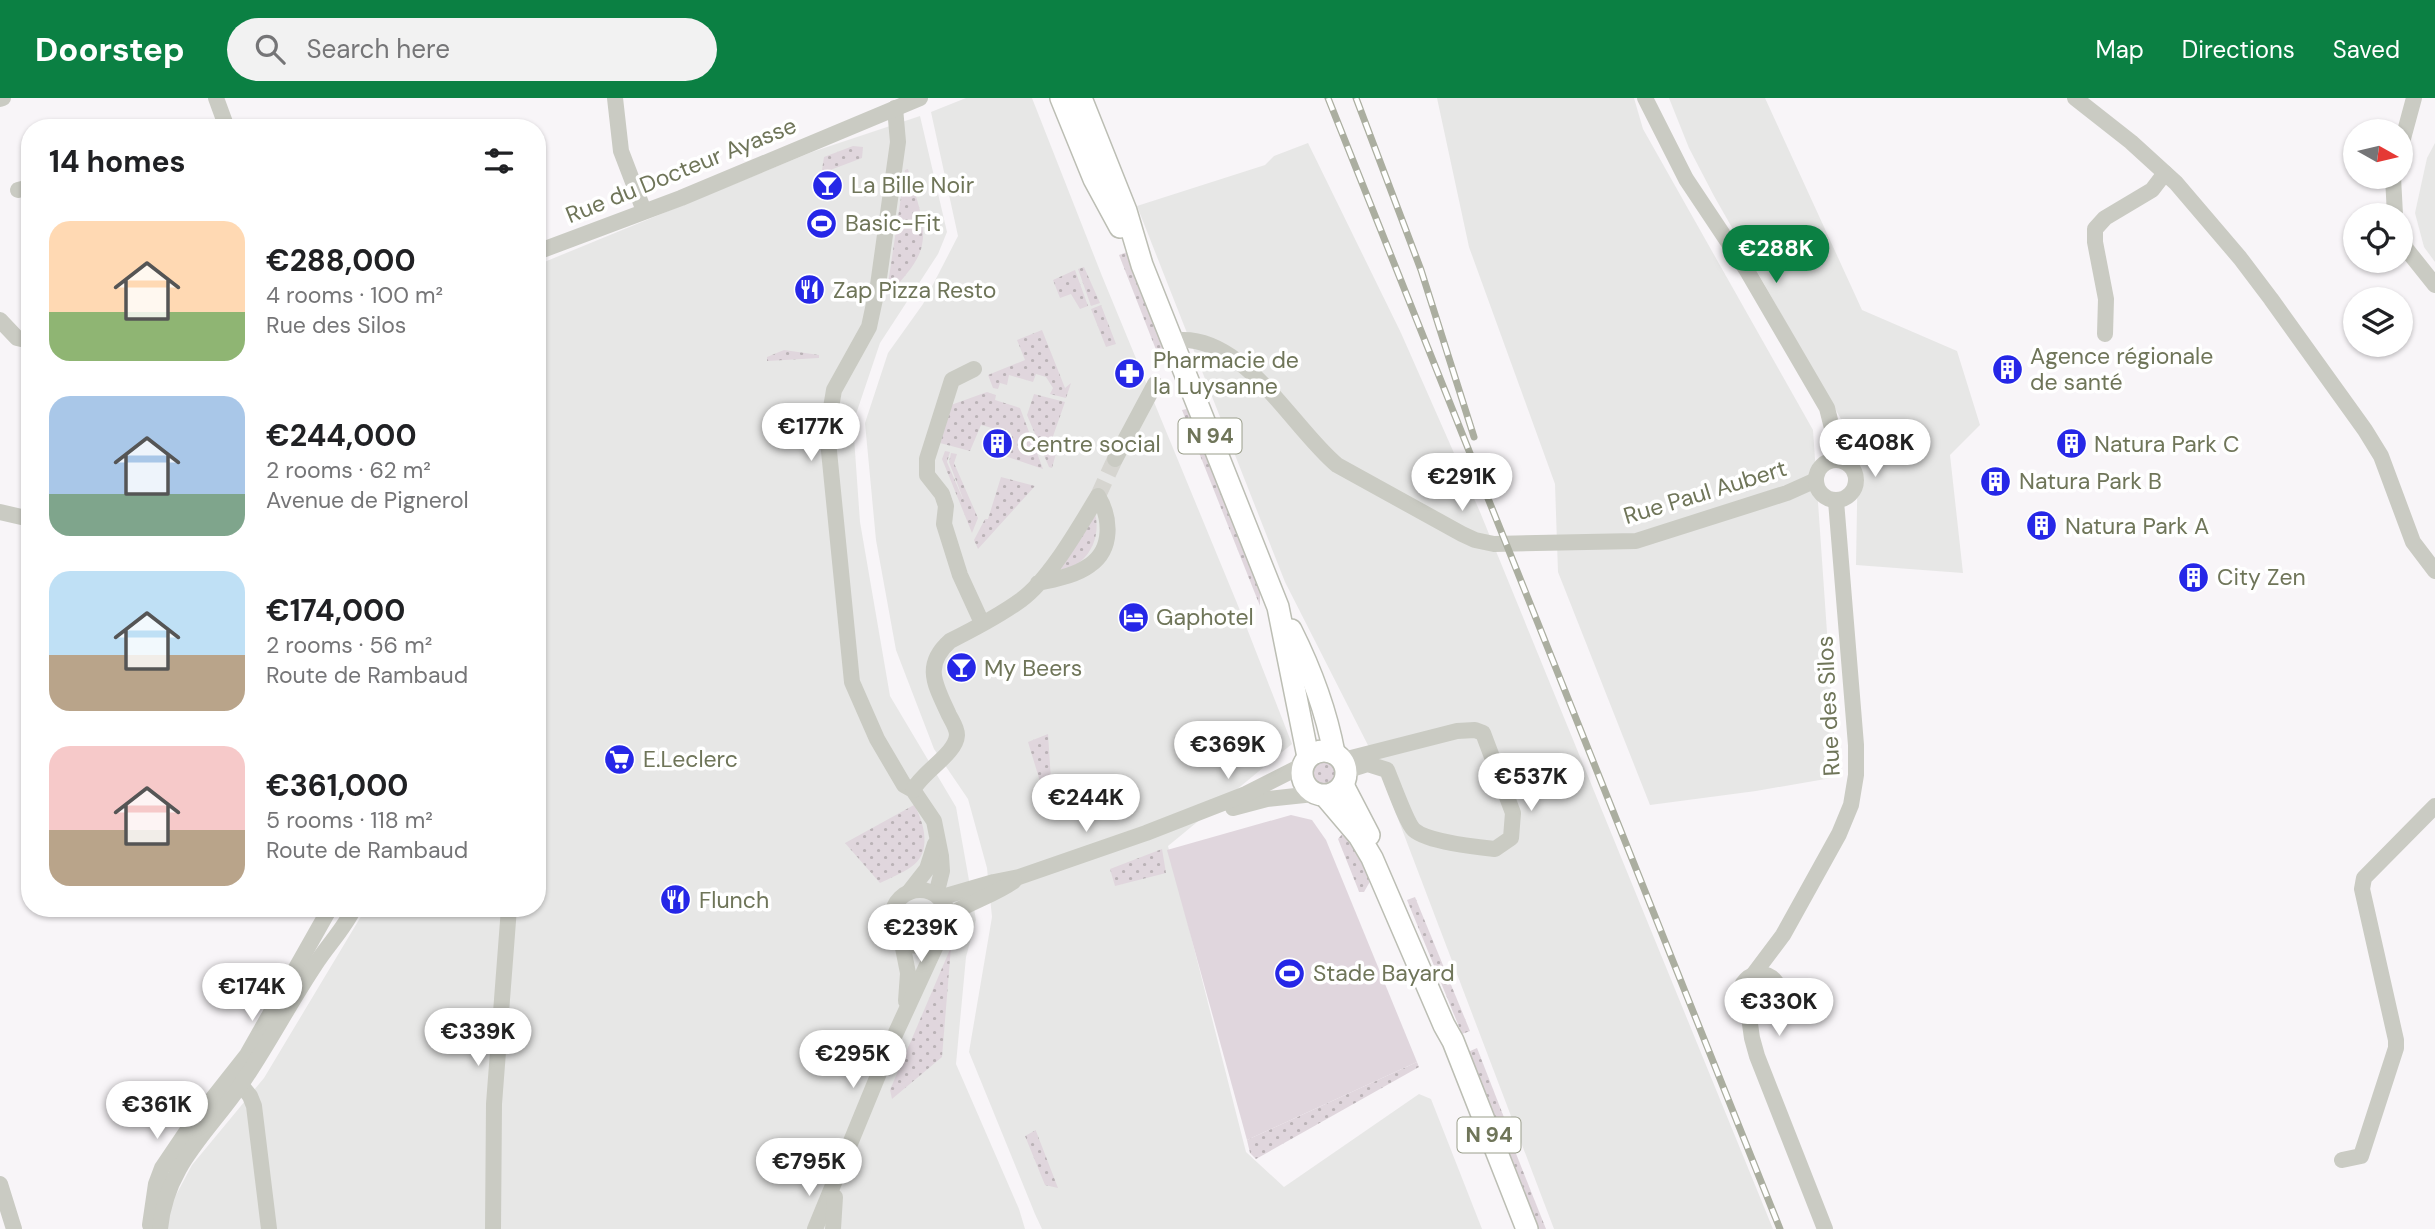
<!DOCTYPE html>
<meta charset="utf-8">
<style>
body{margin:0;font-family:"DM Sans",sans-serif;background:#f2f2f2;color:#202124;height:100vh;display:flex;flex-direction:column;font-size:26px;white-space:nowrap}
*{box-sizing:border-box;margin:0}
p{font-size:23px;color:#757577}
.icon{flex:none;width:38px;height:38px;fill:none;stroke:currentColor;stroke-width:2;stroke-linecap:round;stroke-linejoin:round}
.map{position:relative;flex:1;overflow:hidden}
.panel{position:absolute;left:21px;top:21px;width:525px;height:798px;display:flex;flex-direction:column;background:#fff;border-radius:28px;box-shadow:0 2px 5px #0004}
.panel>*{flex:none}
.needle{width:46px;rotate:98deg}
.tools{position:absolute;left:2343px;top:21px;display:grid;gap:14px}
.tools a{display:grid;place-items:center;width:70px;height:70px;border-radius:50%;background:#fff;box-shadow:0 2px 5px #0004;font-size:35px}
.price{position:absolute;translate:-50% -60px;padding:0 16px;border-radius:24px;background:#fff;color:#222;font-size:23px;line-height:46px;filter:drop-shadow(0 2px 4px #0008)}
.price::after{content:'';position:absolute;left:50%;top:42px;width:21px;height:16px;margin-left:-10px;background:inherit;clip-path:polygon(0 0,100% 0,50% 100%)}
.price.on{background:#0b8043;color:#fff}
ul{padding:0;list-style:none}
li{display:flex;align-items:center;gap:21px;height:175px;padding:0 28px}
li span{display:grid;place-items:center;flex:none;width:196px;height:140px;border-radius:21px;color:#555}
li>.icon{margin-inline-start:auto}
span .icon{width:84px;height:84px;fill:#fffc;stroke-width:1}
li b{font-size:30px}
h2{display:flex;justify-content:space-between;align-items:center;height:84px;padding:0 28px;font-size:30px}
header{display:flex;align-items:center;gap:42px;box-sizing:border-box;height:98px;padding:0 35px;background:#0b8043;color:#fff}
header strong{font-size:33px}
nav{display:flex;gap:38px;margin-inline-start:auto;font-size:24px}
.search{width:490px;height:63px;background:#f2f2f2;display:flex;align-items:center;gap:18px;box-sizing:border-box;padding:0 24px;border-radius:38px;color:#757577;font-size:26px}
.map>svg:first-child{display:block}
.built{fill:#e7e7e6}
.green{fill:url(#green-dots)}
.pitch{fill:#e0d6dd}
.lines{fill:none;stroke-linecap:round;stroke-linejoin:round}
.minor-tunnel{stroke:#d6d5d0;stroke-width:16;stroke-dasharray:16 8;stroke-linecap:butt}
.major-casing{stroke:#bcbeb4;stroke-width:24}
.minor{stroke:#cacbc3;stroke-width:16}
.major{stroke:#fff;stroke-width:21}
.rail-casing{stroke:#abaea0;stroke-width:7}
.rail{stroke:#fff;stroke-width:4.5;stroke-dasharray:13;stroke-linecap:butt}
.labels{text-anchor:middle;stroke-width:7;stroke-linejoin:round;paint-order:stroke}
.shield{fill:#fff;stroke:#9a9e8b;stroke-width:2}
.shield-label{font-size:21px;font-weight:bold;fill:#6f7559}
.street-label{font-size:23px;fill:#6f7559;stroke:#fff}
.poi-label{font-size:23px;fill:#6f7559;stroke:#fff;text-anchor:start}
</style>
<header>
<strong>Doorstep</strong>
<div class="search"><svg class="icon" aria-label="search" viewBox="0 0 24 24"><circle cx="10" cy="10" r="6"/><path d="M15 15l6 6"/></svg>Search here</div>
<nav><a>Map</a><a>Directions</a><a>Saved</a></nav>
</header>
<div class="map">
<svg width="2435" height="1131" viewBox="0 0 2435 1131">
<defs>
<pattern id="green-dots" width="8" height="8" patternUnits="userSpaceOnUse" patternTransform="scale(1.75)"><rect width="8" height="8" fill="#e0d6dd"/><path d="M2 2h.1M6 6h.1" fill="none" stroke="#bab2b6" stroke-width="1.8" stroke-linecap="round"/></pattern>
</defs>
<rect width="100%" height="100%" fill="#f8f5f8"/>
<g class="built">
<polygon points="966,0 1032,0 1102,178 1239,510 1292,646 1168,748 1246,1054 1284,1089 1419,996 1431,1001 1482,1131 1042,1131 1035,1116 969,954 992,819 987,770 968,701 934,651 896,552 876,442 865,325 888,255 923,206 958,138 931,14"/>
<polygon points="1437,0 1634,0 1643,31 1813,332 1837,679 1756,693 1650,707 1558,474 1555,386 1469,149"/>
<polygon points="1669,0 1765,0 1862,212 1957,253 1980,327 1950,357 1963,475 1856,467 1858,351 1714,98 1689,50"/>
<polygon points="920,18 947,134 938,156 880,245 853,325 860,424 890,598 956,709 976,822 966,859 956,966 1019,1111 1025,1131 168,1131 167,1114 192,1067 264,980 366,810 537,810 537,167 812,54"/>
<polygon points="1308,45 1401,235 1480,414 1773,1131 1554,1131 1376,663 1285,484 1137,108 1265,67 1274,58"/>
<polygon points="2435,45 2435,164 2424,149 2415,115 2427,60"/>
</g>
<g class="green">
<polygon points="853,48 863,49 862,60 825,74 822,72 824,59"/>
<path d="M908,71C914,95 927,123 922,147C919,164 903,180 892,193L888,186L905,72Z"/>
<polygon points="1127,154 1168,259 1160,262 1119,157"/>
<polygon points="1084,169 1100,205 1091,208 1078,171"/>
<polygon points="1075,172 1088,208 1080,211 1071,196 1060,200 1053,182"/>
<polygon points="1101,207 1116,246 1106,249 1091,211"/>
<polygon points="1042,232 1065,290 1071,285 1066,300 1050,296 1053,290 1046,279 1036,276 1033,284 1009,277 1007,287 1000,285 998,291 993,290 988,277 1025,262 1017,242"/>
<polygon points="784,252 819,257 819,260 767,263 767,259"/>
<polygon points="987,294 996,297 995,302 1020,310 1043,371 1002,357 1011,335 981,327 970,353 940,345 951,307"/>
<polygon points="1034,296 1065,304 1051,344 1058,348 1052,370 1049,369 1027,317"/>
<polygon points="1187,311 1260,492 1260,508 1182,312"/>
<polygon points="945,353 950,354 947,364 965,406 949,364 951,355 957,356 954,365 978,420 972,435 942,361"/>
<polygon points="1001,379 1035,388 978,451 974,442 985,421 988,421"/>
<path d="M1094,412C1104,440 1085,475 1053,471Z"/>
<polygon points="1048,636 1051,682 1107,686 1046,703 1028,644"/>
<circle cx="1323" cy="676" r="13"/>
<path d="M914,707C925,725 932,756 911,769C901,776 890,780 880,785L845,745Z"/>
<polygon points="1344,734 1349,734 1372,780 1364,794 1359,794 1358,791 1338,741"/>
<polygon points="1162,751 1166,775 1115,788 1110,771"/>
<polygon points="1415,799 1470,933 1462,936 1407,802"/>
<polygon points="951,849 942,959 892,1001 890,992"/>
<polygon points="1477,950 1505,1022 1504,1027 1498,1031 1468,954"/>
<polygon points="1417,964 1419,969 1256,1061 1250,1055 1247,1042"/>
<polygon points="1036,1032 1036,1033 1058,1090 1045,1087 1025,1038"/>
<polygon points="1515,1053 1546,1131 1537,1131 1507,1057"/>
</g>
<polygon class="pitch" points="1291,717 1312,722 1326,742 1417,964 1247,1042 1167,752"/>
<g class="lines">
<polyline class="minor-tunnel" points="1098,398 1115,361"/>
<defs>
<g id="major">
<polyline points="1061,0 1094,81 1120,129"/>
<polyline points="1081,0 1126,113 1142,167 1278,509 1308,659"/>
<path d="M1291,532C1311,572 1326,612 1334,655"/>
<circle cx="1324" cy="675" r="22"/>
<polyline points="1343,687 1369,737"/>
<polyline points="1325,698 1359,738 1372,760 1444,927 1453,943 1527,1131"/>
</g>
</defs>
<use href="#major" class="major-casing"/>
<g class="minor">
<polyline points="216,0 227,30"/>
<polyline points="615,0 621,53 644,113"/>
<polyline points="1645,0 1686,81 1746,171 1827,310 1834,338 1835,362"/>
<polyline points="2075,0 2131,44 2176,85 2240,160 2271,201 2365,332 2381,358 2413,444 2435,473"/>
<polyline points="0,1 3,0"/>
<polyline points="895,10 898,44 878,187 869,229 834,292 827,333 852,584 877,641 904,687 913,692 934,723 941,758 942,773 936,797"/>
<polyline points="2401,48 2414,0"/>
<polyline points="2393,79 2395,117"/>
<polyline points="18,92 30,89"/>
<polyline points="2401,140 2407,152 2435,187"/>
<polyline points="537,154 681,100 920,0"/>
<polyline points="0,222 17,240 30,243"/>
<polyline points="2105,236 2106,201 2095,144 2095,131 2105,120 2152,92 2165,75"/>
<path d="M1172,243C1241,231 1292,330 1337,367L1462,436L1475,442L1494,446L1636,443L1787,395L1816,382"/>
<polyline points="974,271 952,282 927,361 927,377 942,396 946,408 944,426 960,477 982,525"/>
<polyline points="1115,361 1155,286"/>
<circle cx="1836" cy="382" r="20"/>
<polyline points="0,414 30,421"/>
<path d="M1340,660H1351L1457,633L1475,632L1483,635L1513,715L1511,740L1495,751C1476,749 1428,744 1414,732C1407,726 1392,684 1387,672L1368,666L1346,673"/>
<path d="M913,692C923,673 956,656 957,637C957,630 952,623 949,617C936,588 922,568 950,543C974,531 999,518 1021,502C1050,481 1079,429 1098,398C1111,420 1113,451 1090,467C1075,478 1055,481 1038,485"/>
<polyline points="1233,710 1267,701 1314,696"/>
<circle cx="920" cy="820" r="28"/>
<polyline points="909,794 927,771 935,746"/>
<polyline points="939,800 994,784 1019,779 1146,735 1246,696 1303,667"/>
<path d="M947,819C968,804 993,798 1014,783"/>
<polyline points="901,840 908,875 906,903"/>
<circle cx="1760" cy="896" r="20"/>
<polyline points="1753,877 1783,837 1839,736 1851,707 1856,677 1856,647 1836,403"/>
<polyline points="1748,912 1752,940 1757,958 1825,1131"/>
<polyline points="234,983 237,982 250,998 254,1008 269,1131"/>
<polyline points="2342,1062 2361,1058 2396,950 2396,942 2362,791 2364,780 2435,708"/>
<polyline points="0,1086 14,1131"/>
<polyline points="150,1127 156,1086 162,1070 187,1033 247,957 330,810"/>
<path d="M160,1131C166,1067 208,1035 242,985C268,947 289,906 315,867C327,848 344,831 354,810"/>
<polyline points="493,1131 494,1006 509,810"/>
<polyline points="815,1131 893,941 940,839"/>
<polyline points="833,1131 835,1099"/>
</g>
<use href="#major" class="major"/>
<defs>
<g id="rail">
<polyline points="1328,0 1780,1131"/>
<polyline points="1356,0 1421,172 1474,339"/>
</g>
</defs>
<use href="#rail" class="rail-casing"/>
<use href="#rail" class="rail"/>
</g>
<defs>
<symbol id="bar-disc" viewBox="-11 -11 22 22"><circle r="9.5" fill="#2627e7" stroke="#fff"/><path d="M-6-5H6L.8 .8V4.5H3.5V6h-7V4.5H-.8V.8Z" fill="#fff"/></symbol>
<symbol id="stadium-disc" viewBox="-11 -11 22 22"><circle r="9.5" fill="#2627e7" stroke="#fff"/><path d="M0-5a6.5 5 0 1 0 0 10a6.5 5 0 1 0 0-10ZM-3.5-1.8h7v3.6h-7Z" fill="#fff"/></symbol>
<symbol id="restaurant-disc" viewBox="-11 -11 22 22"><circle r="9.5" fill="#2627e7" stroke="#fff"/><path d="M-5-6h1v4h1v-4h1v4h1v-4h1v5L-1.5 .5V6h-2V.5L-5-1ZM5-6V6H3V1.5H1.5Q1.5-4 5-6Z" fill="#fff"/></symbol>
<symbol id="building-disc" viewBox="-11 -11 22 22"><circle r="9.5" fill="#2627e7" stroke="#fff"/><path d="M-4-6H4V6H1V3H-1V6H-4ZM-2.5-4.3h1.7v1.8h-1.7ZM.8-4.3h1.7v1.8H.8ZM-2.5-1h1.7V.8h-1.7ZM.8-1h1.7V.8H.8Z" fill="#fff"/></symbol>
<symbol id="pharmacy-disc" viewBox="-11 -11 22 22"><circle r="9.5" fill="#2627e7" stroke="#fff"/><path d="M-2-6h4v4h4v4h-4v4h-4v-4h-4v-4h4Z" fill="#fff"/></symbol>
<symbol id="hotel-disc" viewBox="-11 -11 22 22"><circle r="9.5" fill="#2627e7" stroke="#fff"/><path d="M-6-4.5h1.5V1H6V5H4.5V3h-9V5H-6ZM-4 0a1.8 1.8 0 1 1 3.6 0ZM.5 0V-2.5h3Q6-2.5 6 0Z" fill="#fff"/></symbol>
<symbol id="supermarket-disc" viewBox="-11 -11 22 22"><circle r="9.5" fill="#2627e7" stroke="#fff"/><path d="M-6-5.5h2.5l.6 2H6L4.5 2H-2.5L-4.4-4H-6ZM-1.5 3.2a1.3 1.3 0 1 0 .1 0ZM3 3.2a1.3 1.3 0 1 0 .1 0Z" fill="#fff"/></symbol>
</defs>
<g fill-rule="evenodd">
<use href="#bar-disc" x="810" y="70" width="35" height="35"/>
<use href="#stadium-disc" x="804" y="108" width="35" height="35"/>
<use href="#restaurant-disc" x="792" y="174" width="35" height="35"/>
<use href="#building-disc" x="1990" y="254" width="35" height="35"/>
<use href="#pharmacy-disc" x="1112" y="258" width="35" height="35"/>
<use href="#building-disc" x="980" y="328" width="35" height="35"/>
<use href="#building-disc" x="2054" y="328" width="35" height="35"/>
<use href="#building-disc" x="1978" y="366" width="35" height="35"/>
<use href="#building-disc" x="2024" y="410" width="35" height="35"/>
<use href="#building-disc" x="2176" y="462" width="35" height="35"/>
<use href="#hotel-disc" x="1116" y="502" width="35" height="35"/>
<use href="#bar-disc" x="944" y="552" width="35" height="35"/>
<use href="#supermarket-disc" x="602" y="644" width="35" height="35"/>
<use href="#restaurant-disc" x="658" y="784" width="35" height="35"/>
<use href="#stadium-disc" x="1272" y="858" width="35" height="35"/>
</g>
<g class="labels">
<g class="shield">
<rect x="1178.5" y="320.5" width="63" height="35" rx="5"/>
<rect x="1457.5" y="1019.5" width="63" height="35" rx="5"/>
</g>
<g class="shield-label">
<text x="1210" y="345">N 94</text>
<text x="1489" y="1044">N 94</text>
</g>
<g class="street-label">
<text transform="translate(681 72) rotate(-22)" y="8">Rue du Docteur Ayasse</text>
<text transform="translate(1705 394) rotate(-17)" y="8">Rue Paul Aubert</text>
<text transform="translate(1828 608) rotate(-93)" y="8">Rue des Silos</text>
</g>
<g class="poi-label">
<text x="851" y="95">La Bille Noir</text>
<text x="845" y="133">Basic-Fit</text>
<text x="833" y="200">Zap Pizza Resto</text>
<text x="2030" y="266">Agence régionale<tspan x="2030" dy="26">de santé</tspan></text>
<text x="1153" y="270">Pharmacie de<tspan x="1153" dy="26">la Luysanne</tspan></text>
<text x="1020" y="354">Centre social</text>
<text x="2094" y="354">Natura Park C</text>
<text x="2019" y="391">Natura Park B</text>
<text x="2065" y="436">Natura Park A</text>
<text x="2217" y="487">City Zen</text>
<text x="1156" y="527">Gaphotel</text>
<text x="984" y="578">My Beers</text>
<text x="643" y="669">E.Leclerc</text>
<text x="699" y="810">Flunch</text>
<text x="1313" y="883">Stade Bayard</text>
</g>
</g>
</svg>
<div class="tools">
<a><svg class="needle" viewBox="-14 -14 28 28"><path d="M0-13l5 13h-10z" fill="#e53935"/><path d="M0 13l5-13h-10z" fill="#757577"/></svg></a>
<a><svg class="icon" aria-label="locate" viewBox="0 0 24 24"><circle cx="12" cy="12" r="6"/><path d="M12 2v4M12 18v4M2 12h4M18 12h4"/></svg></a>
<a><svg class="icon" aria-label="layers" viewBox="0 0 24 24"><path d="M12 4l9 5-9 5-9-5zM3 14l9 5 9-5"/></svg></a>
</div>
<b class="price on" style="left:1776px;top:187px">€288K</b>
<b class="price" style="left:811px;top:365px">€177K</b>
<b class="price" style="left:1875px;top:381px">€408K</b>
<b class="price" style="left:1462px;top:415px">€291K</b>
<b class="price" style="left:1228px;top:683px">€369K</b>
<b class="price" style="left:1531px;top:715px">€537K</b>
<b class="price" style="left:1086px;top:736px">€244K</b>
<b class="price" style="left:921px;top:866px">€239K</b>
<b class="price" style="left:252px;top:925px">€174K</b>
<b class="price" style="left:1779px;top:940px">€330K</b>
<b class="price" style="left:478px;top:970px">€339K</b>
<b class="price" style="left:853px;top:992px">€295K</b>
<b class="price" style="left:157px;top:1043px">€361K</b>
<b class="price" style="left:809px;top:1100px">€795K</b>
<section class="panel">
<h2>14 homes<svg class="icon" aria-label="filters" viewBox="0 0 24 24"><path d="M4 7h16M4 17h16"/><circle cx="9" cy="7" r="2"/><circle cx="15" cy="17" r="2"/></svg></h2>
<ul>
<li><span style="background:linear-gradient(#ffd9b3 65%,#8fb573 0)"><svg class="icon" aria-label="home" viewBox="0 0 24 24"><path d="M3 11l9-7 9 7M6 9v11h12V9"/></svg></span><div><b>€288,000</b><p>4 rooms · 100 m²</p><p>Rue des Silos</p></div></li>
<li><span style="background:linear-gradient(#a9c7e8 70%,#7fa58c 0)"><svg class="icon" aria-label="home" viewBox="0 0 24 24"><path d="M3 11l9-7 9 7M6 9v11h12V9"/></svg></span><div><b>€244,000</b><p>2 rooms · 62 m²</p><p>Avenue de Pignerol</p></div></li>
<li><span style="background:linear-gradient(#bfe0f5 60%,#b9a48a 0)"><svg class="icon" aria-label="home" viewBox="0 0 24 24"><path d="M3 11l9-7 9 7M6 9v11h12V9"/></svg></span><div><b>€174,000</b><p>2 rooms · 56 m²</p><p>Route de Rambaud</p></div></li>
<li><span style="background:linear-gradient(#f6c9c9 60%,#b9a48a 0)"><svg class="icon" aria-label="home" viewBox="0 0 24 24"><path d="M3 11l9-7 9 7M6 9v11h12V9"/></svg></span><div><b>€361,000</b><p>5 rooms · 118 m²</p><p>Route de Rambaud</p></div></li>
</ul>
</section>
</div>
